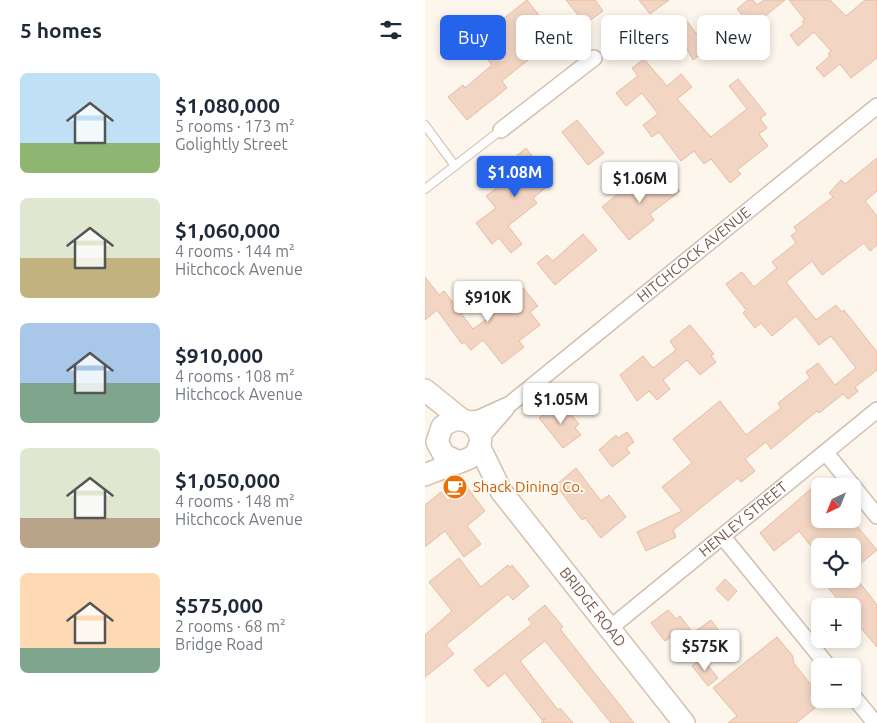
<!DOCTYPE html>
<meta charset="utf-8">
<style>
body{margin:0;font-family:Ubuntu,sans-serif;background:#f6f6f7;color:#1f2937;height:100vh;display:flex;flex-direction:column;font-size:19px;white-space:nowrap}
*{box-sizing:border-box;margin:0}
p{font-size:16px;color:#747a83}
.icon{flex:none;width:28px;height:28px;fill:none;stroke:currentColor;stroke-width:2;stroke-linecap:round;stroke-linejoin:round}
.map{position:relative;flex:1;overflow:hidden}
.panel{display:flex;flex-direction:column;background:#fff;width:425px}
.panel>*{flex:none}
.guide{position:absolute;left:15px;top:15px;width:361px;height:45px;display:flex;gap:10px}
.needle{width:32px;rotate:223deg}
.fabs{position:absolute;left:386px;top:478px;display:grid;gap:10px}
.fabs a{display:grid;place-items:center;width:50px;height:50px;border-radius:8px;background:#fff;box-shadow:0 2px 8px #0003;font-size:25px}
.price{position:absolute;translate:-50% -42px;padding:0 11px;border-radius:5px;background:#fff;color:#222;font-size:16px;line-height:32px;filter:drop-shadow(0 1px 2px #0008)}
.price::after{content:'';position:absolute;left:50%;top:30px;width:15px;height:11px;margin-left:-8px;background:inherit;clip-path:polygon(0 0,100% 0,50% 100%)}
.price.selected{background:#2563eb;color:#fff}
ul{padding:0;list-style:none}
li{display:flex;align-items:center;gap:15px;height:125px;padding:0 20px}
li span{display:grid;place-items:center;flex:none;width:140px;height:100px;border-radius:8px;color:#555}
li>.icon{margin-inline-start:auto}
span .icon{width:60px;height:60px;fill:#fffc;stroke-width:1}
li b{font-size:21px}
h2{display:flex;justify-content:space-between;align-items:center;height:60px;padding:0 20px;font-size:21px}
.pill{padding:0 18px;border-radius:8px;background:#fff;box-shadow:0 2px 8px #0003;font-size:18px;line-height:45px}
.pill.selected{background:#2563eb;color:#fff}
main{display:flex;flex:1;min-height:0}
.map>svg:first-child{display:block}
.building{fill:#f3d5c3;stroke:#e6bba3}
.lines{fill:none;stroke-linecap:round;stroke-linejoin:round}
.lane-casing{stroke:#d1beb0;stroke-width:10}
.street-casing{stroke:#d1beb0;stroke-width:18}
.secondary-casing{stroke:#d6c0b0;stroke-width:24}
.lane{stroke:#fff;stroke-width:8}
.street{stroke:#fff;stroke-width:15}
.secondary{stroke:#fff;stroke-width:21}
.labels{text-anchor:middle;stroke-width:4;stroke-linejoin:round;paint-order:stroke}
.street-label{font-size:15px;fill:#7a5c4d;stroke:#fffaf3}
.food-label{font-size:15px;fill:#c56008;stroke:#fffaf3;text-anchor:start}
</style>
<main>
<section class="panel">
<h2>5 homes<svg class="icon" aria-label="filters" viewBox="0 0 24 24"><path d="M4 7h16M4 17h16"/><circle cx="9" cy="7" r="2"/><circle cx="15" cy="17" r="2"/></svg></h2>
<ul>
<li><span style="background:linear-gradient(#bfe0f5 70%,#8fb573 0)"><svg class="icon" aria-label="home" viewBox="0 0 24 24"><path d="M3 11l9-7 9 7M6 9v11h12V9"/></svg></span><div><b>$1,080,000</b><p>5 rooms · 173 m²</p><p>Golightly Street</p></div></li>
<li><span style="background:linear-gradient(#dfe7d0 60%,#c2b280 0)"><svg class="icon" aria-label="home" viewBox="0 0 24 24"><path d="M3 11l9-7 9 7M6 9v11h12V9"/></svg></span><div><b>$1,060,000</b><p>4 rooms · 144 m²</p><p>Hitchcock Avenue</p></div></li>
<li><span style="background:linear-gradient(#a9c7e8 60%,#7fa58c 0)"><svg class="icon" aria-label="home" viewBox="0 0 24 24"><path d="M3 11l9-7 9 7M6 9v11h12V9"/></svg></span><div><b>$910,000</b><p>4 rooms · 108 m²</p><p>Hitchcock Avenue</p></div></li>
<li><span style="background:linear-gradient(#dfe7d0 70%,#b9a48a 0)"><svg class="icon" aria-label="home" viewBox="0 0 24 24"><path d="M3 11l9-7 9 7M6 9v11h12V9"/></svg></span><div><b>$1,050,000</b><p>4 rooms · 148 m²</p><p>Hitchcock Avenue</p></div></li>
<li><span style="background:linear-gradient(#ffd9b3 75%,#7fa58c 0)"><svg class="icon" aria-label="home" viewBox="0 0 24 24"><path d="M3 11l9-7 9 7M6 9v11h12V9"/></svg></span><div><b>$575,000</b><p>2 rooms · 68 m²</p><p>Bridge Road</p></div></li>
</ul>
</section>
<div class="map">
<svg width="452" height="723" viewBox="0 0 452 723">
<rect width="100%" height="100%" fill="#fdf6ec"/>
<g class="building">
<polygon points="102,0 121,24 93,46 103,60 77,81 82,88 42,120 23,97 38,85 40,88 67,65 49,42"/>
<polygon points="141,0 170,0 178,11 160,24"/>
<polygon points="214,0 244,0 225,14"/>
<polygon points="323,0 328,0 332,5 339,0 360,0 334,21 344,34 324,50 312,35 325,24 312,9"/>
<polygon points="364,0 405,0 421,16 440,0 452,0 452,58 426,78 415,64 399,77 391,68 405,56 403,54 406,51 389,32 373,46 365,35 379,24 377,22 380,20"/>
<polygon points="261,20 283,49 268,60 250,28"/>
<polygon points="219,59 242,86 256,74 267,87 252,99 286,137 322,109 304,86 313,79 341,114 335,119 342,128 334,134 343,146 312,170 316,174 305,183 286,159 279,164 269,151 256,161 234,132 227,137 218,125 233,114 217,93 201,106 191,93 213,76 207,68"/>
<polygon points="152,120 179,153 163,165 137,132"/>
<polygon points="101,148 110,160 115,156 124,167 119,171 128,182 108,198 112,203 83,226 97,244 86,253 74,238 67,244 51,223 71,208 61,196 77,184 74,180 89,167 84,162"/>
<polygon points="452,158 452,191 440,201 452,216 452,245 445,251 439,243 397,275 387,261 361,282 391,320 411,305 417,312 419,310 452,352 452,370 430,387 433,391 423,399 418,394 394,413 392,411 346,449 341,442 320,459 330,471 316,482 313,478 248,530 251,537 221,551 212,532 257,511 237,487 267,463 248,439 295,401 321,435 356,408 353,403 385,378 381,372 393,363 410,385 431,368 406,336 394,345 371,316 347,336 336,323 330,328 318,313 321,310 301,284 317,272 329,287 352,268 347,262 371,243 366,236 372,231 369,227 408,197 404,193 416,180 420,184"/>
<polygon points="236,167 255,191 225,214 229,220 204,240 177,207 202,186 210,196 230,181 225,175"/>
<polygon points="158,234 172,250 130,285 112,263 122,255 128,261"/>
<polygon points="0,277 14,295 19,291 48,329 88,300 86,297 98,288 113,306 105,312 115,325 94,341 99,347 77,364 58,340 46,350 39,342 37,344 12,310 0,320"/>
<polygon points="265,325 289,354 286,356 291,362 275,375 262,360 238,380 245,389 232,400 224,391 212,401 195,375 218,356 228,368 251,350 245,341"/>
<polygon points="136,402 154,424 150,428 156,435 138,448 114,418"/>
<polygon points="202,432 209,442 201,448 205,453 187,467 174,450 191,435 193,438"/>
<polygon points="151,468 176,501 184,495 201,517 176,538 160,518 157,520 131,485"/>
<polygon points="395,481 395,519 426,519 452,550 428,570 428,546 386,546 374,531 349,551 335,533"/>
<polygon points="41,486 60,511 42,526 56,544 39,557 20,531 0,547 0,505 16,492 23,501"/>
<polygon points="34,558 56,587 83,565 85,568 87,565 104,586 88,600 83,594 21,645 29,654 0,677 0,635 27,611 4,582"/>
<polygon points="300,579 312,591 303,601 291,589"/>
<polygon points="409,579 432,579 452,605 452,647 428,619 428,606 418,606 401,585"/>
<polygon points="120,605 138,627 135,629 209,723 186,723 120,641 95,661 133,710 135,708 148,723 116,723 120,719 117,720 80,673 63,687 49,670 107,624 103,619"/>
<polygon points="243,610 251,619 255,616 268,633 286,620 297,635 265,659 247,636 240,641 226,623"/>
<polygon points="352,637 367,655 369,661 368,662 399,701 371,723 303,723 312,716 288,688"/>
<polygon points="277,658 293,678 283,686 267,666"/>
</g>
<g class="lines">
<defs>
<g id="lane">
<polyline points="0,125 30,166"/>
<polyline points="0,189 76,130"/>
</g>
<g id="street">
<polyline points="76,130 169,58"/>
<path id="s1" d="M40,420L54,418L85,404L452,106"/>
<polyline points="55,439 81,409"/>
<polyline points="401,453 452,516"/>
<polyline points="298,537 403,666"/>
<path id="s2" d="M185,628L452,410"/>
<polyline points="428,696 450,723"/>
</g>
<g id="secondary">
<polyline points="0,390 36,419"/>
<path id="s3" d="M54,446L76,491L259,723"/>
<path d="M0,475C10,470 42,461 48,456C69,438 42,405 17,427L12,442L19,455L32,461"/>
</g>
</defs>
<use href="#lane" class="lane-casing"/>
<use href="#street" class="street-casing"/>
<use href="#secondary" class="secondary-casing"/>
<use href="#lane" class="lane"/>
<use href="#street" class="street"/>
<use href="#secondary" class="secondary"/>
</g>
<defs>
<symbol id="cafe-disc" viewBox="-11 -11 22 22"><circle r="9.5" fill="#e8710a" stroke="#fffaf3"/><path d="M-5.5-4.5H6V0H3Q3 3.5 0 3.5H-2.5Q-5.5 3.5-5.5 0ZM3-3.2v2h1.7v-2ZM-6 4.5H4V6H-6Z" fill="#fff"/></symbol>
</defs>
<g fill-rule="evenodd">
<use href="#cafe-disc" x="16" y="473" width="28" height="28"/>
</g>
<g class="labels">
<g class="street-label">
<text dy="5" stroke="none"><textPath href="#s1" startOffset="285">HITCHCOCK AVENUE</textPath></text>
<text dy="5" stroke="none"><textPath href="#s2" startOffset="172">HENLEY STREET</textPath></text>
<text dy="5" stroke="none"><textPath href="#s3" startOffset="198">BRIDGE ROAD</textPath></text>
</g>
<g class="food-label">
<text x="48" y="492">Shack Dining Co.</text>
</g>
</g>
</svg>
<div class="fabs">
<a><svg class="needle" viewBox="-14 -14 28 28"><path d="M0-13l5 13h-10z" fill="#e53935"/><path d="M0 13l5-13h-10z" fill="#747a83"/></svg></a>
<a><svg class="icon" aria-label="locate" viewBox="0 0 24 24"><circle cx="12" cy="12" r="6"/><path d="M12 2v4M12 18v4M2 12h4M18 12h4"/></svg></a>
<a>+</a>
<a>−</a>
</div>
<b class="price selected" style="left:90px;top:198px">$1.08M</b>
<b class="price" style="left:215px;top:204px">$1.06M</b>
<b class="price" style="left:63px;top:323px">$910K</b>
<b class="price" style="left:136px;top:425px">$1.05M</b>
<b class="price" style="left:280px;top:672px">$575K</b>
<div class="guide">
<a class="pill selected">Buy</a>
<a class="pill">Rent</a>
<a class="pill">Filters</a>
<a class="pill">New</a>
</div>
</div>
</main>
